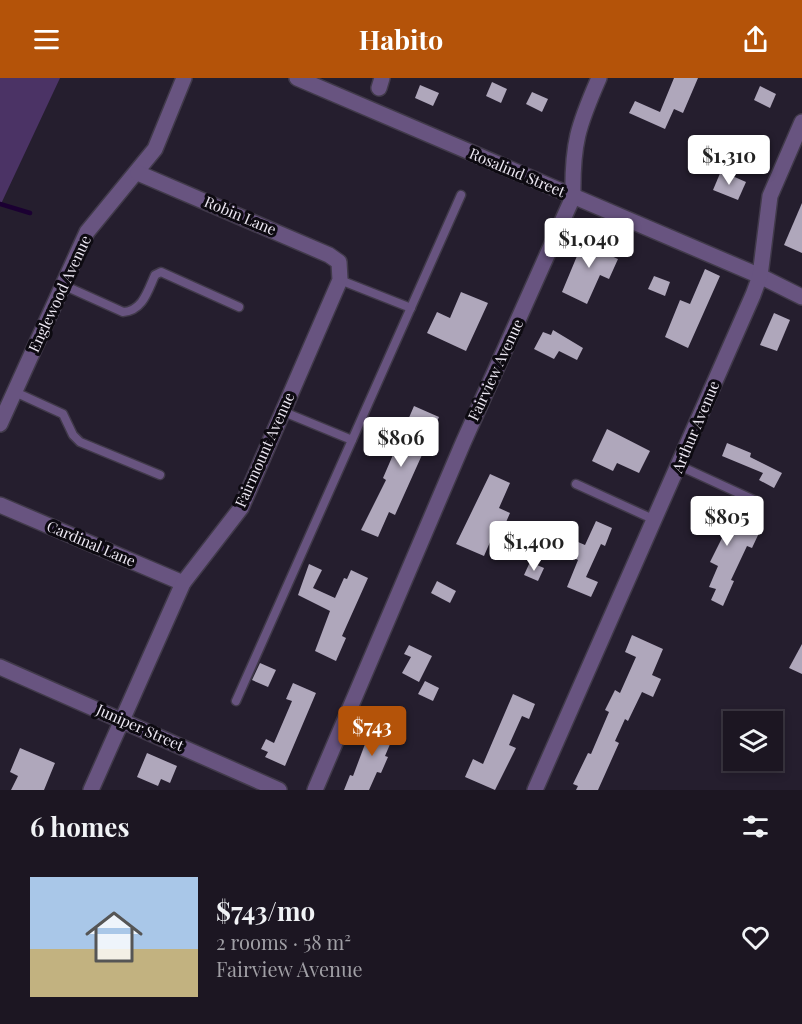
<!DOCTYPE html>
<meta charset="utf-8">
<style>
body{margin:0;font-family:"Playfair Display",serif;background:#251f2a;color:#f1f3f6;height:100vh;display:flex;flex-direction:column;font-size:22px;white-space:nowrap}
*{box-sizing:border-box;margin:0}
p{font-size:20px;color:#a09fa5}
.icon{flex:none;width:33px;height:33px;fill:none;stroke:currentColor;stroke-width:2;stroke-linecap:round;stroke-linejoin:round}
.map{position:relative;height:712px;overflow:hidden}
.details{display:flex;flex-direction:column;background:#1c1622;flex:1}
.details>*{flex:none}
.controls{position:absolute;left:723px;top:633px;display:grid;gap:12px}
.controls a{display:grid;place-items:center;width:60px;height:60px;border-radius:0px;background:#1c1622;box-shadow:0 3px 9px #0003,0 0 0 2px #3a3540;font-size:30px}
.price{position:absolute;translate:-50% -51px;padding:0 14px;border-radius:6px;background:#fff;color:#222;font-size:20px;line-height:39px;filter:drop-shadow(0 2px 3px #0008)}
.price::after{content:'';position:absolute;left:50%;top:36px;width:18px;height:14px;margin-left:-9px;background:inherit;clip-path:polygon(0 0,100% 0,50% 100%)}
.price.on{background:#b45309;color:#fff}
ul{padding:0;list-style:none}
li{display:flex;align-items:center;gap:18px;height:150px;padding:0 30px}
li span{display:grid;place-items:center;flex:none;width:168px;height:120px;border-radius:0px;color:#555}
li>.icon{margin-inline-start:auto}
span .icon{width:72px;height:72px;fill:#fffc;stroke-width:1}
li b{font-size:26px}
h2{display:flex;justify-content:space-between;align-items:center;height:72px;padding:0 30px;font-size:26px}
header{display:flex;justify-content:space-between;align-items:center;height:78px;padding:0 30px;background:#b45309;color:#fff;font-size:27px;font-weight:700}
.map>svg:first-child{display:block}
.green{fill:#4b3365}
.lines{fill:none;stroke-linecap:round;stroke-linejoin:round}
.stream{stroke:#1b0032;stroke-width:4.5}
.building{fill:#afa7bb}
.service-casing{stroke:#413a4a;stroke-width:11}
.minor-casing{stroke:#413a4a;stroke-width:18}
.service{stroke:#685480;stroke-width:8}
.minor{stroke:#685480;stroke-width:15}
.labels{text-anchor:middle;stroke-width:6;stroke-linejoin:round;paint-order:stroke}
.street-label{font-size:15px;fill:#ede8f3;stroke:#0d0a11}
</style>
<header><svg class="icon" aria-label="menu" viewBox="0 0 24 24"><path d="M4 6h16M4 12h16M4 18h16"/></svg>Habito<svg class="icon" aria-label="share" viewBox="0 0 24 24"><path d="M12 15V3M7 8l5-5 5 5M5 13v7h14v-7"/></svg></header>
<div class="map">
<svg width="802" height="712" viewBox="0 0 802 712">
<rect width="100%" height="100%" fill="#251e2e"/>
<polygon class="green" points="0,0 60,0 0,128"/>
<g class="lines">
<polyline class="stream" points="0,126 30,135"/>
</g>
<g class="building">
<polygon points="674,0 698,0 683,35 674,31 665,51 629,35 635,23 660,34"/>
<polygon points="492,4 507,11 501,25 486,18"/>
<polygon points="420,7 439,15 433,28 415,20"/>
<polygon points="760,8 776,16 770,30 754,22"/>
<polygon points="532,14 548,21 542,34 526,26"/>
<polygon points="721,93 746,104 738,122 713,112"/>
<polygon points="802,125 802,175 784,167"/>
<polygon points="587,154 605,163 600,173 618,181 609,201 600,197 587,226 562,214"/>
<polygon points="705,191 720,198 688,270 665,259 680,222 690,226"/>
<polygon points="654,198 670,204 665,218 648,211"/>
<polygon points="461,214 488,225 466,273 427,255 437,234 450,240"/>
<polygon points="774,235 790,242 777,273 760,267"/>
<polygon points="553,252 583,270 577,282 559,273 554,281 534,271 543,254 551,257"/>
<polygon points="414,328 439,339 395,437 389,434 378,459 361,452 386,402 383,400"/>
<polygon points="607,351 650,373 639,395 617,385 613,393 592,383"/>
<polygon points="727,365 751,375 750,379 782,395 774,410 759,402 763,395 722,378"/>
<polygon points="490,396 510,405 499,430 510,435 500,458 494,455 484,478 456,466"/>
<polygon points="709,422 744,437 740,446 759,455 752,470 747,468 731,502 734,503 723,528 711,522 716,511 709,509 718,488 710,484 725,454 700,443"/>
<polygon points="596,443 612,450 605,468 601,466 586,499 598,504 591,519 567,509 578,482 572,479 578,464 585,467"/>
<polygon points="530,484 544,490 538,503 524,497"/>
<polygon points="309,486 322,492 313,510 335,520 344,500 347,501 351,492 368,500 342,558 346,560 336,583 315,573 330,533 298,517"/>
<polygon points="437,503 456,513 450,525 431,515"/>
<polygon points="632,557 663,571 652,597 661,601 653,619 642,614 628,643 625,641 615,663 619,665 598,712 576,712 578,708 573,706 588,675 591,676 609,634 605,632 615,612 620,615 636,579 625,574"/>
<polygon points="802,566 802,596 789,590"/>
<polygon points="409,567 432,578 419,604 402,595 411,579 404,576"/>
<polygon points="260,585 276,592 268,609 252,602"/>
<polygon points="425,603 439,610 433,623 418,616"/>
<polygon points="293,605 316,615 285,688 265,679 268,674 261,671 266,661 274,665 292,623 286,621"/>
<polygon points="513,616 535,626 529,641 522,638 509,667 516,670 495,712 465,699 473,681 483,686"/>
<polygon points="374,642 396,652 385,678 388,679 381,695 377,694 369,712 344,712 350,697 353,698"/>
<polygon points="20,670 55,685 44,712 11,712 18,698 10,694"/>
<polygon points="147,675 177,688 170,705 161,701 158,708 137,699"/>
</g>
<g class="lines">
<defs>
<g id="service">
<polyline points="340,202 411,230"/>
<path d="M63,207L123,234C143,233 148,212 155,197L161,194L239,229"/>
<polyline points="15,314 63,336 73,357 80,364 160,397"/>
<polyline points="284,334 352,362"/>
<polyline points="680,388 756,423"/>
<polyline points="576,406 655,442"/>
<polyline points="236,623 461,117"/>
</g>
<g id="minor">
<polyline points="297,0 760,198 802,219"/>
<polyline points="379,10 382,0"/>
<polyline points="0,346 87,154 155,71 184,0"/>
<polyline points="0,427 183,505"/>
<polyline points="0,589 279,712"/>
<polyline points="91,712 183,505 241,430 340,202 339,184 329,177 138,95"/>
<path d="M315,712L463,365L573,119C572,66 578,48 599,0"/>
<polyline points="535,712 753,217 760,198 770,118 802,44"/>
</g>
</defs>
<use href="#service" class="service-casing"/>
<use href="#minor" class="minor-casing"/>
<use href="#service" class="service"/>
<use href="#minor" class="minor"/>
</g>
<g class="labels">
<g class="street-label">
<text transform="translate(517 95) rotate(23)" y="5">Rosalind Street</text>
<text transform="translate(240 138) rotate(23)" y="5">Robin Lane</text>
<text transform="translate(60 216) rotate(-65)" y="5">Englewood Avenue</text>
<text transform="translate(496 292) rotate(-65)" y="5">Fairview Avenue</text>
<text transform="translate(696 349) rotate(-67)" y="5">Arthur Avenue</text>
<text transform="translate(265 372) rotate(-66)" y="5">Fairmount Avenue</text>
<text transform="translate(91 466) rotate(23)" y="5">Cardinal Lane</text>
<text transform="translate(140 650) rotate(24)" y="5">Juniper Street</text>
</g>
</g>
</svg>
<div class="controls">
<a><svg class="icon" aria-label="layers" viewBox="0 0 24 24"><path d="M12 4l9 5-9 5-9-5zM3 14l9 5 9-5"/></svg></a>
</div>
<b class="price" style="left:729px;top:108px">$1,310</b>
<b class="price" style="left:589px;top:191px">$1,040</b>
<b class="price" style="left:401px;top:390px">$806</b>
<b class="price" style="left:727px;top:469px">$805</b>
<b class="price" style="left:534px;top:494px">$1,400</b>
<b class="price on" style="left:372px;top:679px">$743</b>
</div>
<section class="details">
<h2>6 homes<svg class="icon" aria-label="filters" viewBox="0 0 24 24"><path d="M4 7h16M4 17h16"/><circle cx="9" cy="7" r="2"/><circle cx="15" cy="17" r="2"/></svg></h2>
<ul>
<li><span style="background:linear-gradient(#a9c7e8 60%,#c2b280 0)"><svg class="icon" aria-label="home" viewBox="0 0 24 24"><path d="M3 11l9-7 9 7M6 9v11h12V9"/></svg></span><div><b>$743/mo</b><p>2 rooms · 58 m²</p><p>Fairview Avenue</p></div><svg class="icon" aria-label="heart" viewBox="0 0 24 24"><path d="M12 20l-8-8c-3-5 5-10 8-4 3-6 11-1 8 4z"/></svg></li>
</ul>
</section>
